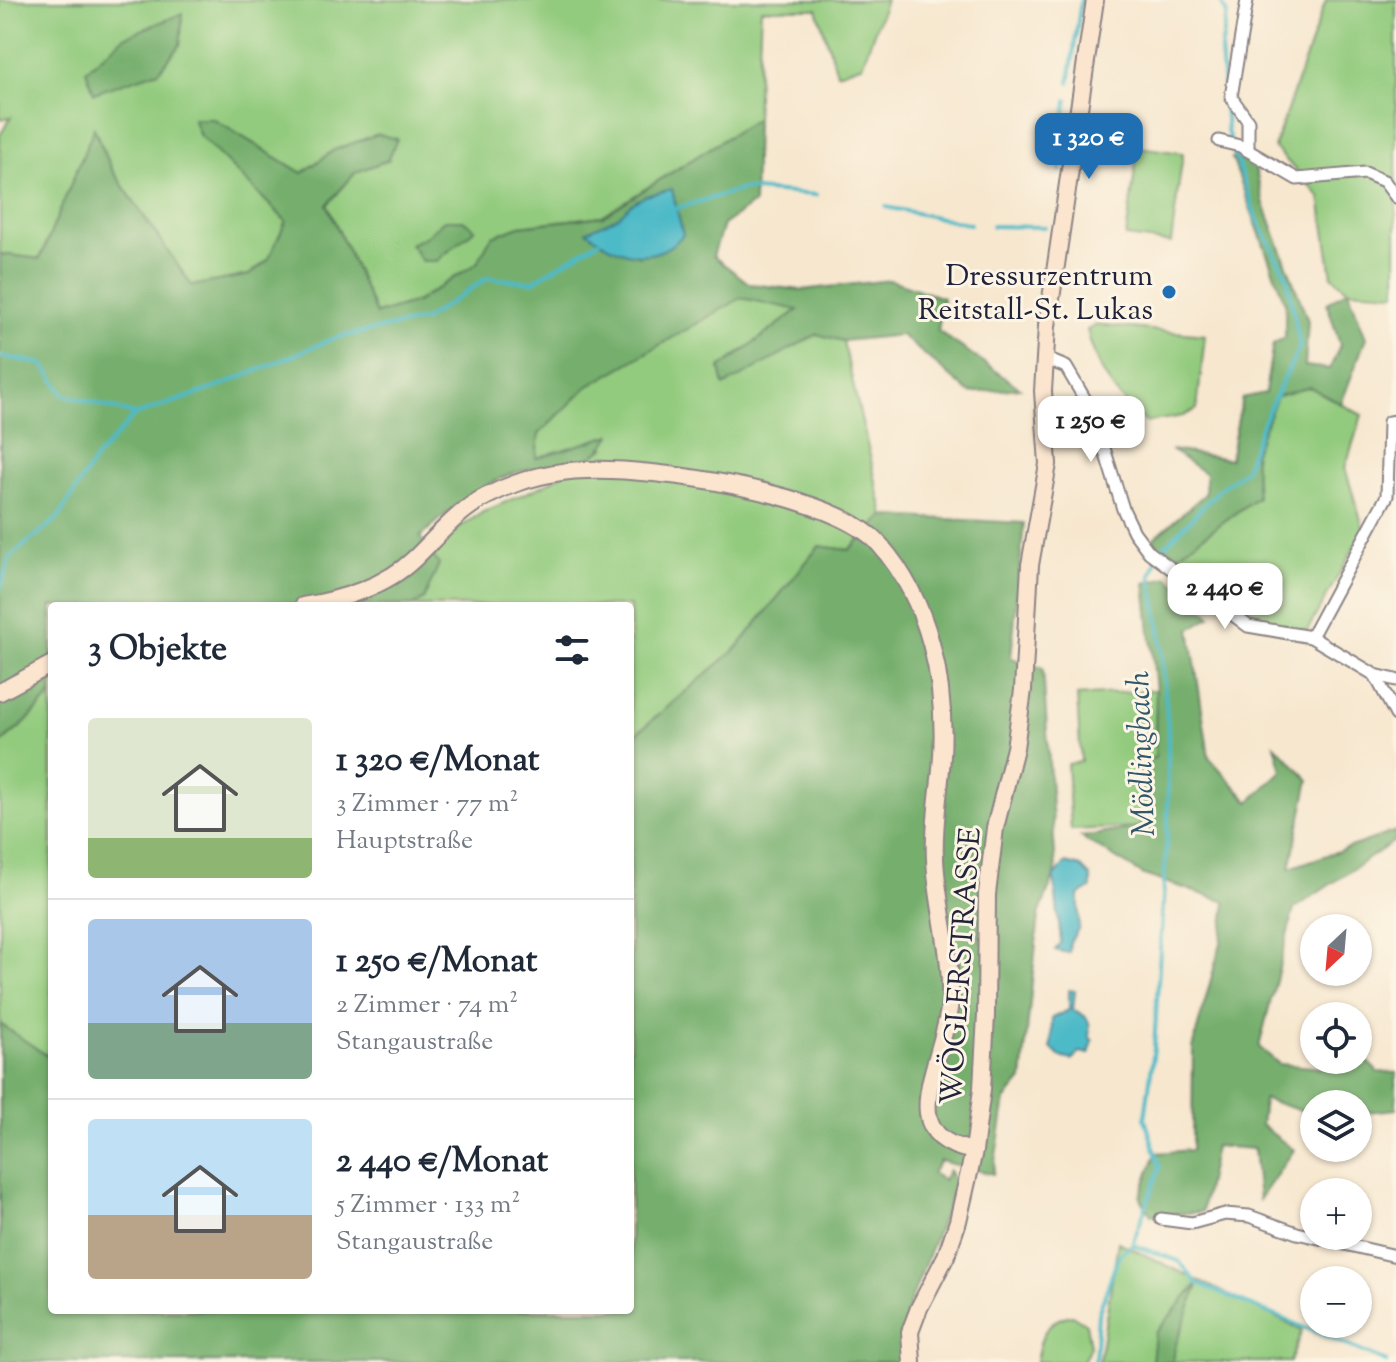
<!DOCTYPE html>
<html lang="de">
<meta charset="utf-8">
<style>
body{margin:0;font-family:"Sorts Mill Goudy",serif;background:#f6f6f7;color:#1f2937;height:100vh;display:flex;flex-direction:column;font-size:30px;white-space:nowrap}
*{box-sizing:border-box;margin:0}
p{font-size:26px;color:#747a83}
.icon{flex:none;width:44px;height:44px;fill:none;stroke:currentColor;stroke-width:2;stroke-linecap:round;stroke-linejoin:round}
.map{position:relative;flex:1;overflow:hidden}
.details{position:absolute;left:48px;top:602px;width:586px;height:712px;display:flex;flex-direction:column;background:#fff;border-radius:8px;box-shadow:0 2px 6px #0004}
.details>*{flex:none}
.needle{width:52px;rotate:206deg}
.tools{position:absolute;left:1300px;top:914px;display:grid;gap:16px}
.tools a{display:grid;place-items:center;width:72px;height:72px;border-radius:50%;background:#fff;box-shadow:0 2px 6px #0004;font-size:40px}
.price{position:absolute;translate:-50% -68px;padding:0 18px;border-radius:16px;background:#fff;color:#222;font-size:26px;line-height:52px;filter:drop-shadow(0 2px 4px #0008)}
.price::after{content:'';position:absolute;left:50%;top:48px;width:24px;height:18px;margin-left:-12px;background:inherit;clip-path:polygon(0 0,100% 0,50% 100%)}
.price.on{background:#1f6fb2;color:#fff}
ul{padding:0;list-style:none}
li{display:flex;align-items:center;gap:24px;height:200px;padding:0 40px}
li+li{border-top:2px solid #e0e1e3}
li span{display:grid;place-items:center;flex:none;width:224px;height:160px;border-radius:8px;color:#555}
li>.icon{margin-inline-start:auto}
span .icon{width:96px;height:96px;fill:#fffc;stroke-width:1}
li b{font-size:34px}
h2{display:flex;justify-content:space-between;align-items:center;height:96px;padding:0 40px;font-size:34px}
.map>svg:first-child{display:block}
.green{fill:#93cb7e;stroke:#5a765c;stroke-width:2}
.forest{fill:#76af6d;stroke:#4c6854;stroke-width:2;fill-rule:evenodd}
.water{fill:#4dbac7;stroke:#386e81;stroke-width:2}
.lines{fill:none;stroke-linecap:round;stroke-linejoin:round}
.stream{stroke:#4dbac7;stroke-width:4}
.minor-casing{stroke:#8c8485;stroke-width:15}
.secondary-casing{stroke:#8c8485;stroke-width:20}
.minor{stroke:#fff;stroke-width:11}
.secondary{stroke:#fbe5cf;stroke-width:16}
.poi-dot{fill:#1f6fb2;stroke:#fcf5e5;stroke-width:3}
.labels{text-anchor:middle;stroke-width:6;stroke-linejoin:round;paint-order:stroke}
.poi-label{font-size:30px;fill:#22223b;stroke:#fcf5e5;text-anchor:end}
.street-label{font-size:30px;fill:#22223b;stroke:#fcf5e5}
.water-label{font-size:32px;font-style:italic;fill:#31576c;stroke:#fcf5e5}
</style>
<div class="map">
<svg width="1396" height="1362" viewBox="0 0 1396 1362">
<rect width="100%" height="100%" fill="#fcf5e5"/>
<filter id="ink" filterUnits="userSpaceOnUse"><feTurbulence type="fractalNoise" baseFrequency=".0125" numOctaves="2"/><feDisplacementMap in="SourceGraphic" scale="16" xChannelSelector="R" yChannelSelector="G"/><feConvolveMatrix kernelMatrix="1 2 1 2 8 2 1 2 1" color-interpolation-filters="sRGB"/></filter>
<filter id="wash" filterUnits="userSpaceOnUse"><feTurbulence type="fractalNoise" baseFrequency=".006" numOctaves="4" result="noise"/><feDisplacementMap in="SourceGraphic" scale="32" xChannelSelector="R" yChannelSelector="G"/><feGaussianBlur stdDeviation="1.8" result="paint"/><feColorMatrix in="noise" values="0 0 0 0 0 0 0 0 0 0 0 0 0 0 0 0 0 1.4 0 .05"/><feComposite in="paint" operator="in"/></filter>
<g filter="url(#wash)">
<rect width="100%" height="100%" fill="#f7e7cf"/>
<g class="green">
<polygon points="0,0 886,0 862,65 837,73 817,9 761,9 756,119 602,216 520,226 493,236 477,263 416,302 376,314 327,205 356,172 388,160 335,150 302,173 213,119 194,119 200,136 286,221 268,260 249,275 192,286 112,170 94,129 40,259 0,254 0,135 11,117 0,119"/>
<polygon points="1326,0 1396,0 1396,293 1348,290 1332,276 1320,197 1274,147"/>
<polygon points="1138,147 1183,153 1171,243 1126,237"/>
<polygon points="741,298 799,309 720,368 724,385 817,334 843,341 884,516 849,550 819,546 737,648 630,739 630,606 412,606 424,599 432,556 456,530 483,512 544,485 606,447 536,459 539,434 587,387"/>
<path d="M1097,325L1205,335L1197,409L1183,416L1147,422C1115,399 1096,368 1087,330Z"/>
<polygon points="1310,387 1362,415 1345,468 1364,530 1307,631 1254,618 1174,558 1257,497 1254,452 1277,396"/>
<polygon points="1156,690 1155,758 1141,759 1140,827 1071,830 1067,764 1081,762 1077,696"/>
<polygon points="52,694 52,1059 0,1024 0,744 26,722"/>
<polygon points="1118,1242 1302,1330 1290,1362 1099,1362"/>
<path d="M1072,1315L1086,1324L1090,1346L1083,1362H1036C1041,1336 1044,1320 1072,1315Z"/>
</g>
<g class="forest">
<polygon points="183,13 180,45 159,71 94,93 86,70 124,37"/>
<path d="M193,119H213L302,173L334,150L378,134L397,139L388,160L356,172L327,205L376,314L416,302L477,263L492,236L520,226L603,216L756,119L754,203L723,225L713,256L750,284L801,290L891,280L943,298L938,331L1020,388L970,393L901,335L843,341L817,334L724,386L720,368L798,310L741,298L587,387L539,434L536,458L611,435C591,476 541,460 506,476C469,493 449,511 420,537L439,564L424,599L412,606H52V694L26,722L0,744V254L40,259L94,128L112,170L192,286L249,275L268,260L286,221L200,136ZM618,217L639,256L599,241L605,223Z"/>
<polygon points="1232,158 1254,163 1264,204 1308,321 1305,366 1330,369 1340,345 1327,303 1348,290 1366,338 1341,404 1310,387 1277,396 1254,452 1257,497 1174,558 1152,540 1205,494 1206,474 1171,450 1230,459 1242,398 1265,393 1273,344 1285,337 1285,303"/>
<polygon points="444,220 463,220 475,229 437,261 422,261 410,244 425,237"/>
<polygon points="884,516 1024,523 1011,658 1043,668 1056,871 1039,915 1022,1080 1005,1100 993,1174 940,1161 932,1173 943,1180 949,1170 956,1184 909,1305 901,1362 0,1362 0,1024 52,1059 52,1310 630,1310 630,739 737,648 819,546 849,550"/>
<polygon points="1168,577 1211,616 1190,629 1209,757 1249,802 1282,771 1275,745 1309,780 1290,868 1396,831 1396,840 1294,909 1259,1047 1279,1064 1323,1068 1343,1060 1358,1060 1359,1054 1378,1072 1396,1073 1396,1109 1358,1113 1358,1104 1314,1104 1314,1115 1264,1099 1261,1125 1294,1150 1259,1200 1254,1149 1215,1146 1202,1212 1151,1215 1140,1197 1156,1153 1192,1150 1193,1045 1221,943 1226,902 1144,875 1081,837 1140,827 1141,759 1155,758 1156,690 1145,583"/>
<polygon points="1199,1282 1175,1347 1173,1362 1152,1362 1155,1333"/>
</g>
<g class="water">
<path d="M672,189L683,235C653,267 617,256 587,231L618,217L631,204L645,196Z"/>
<polygon points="1065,863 1081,867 1091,877 1091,888 1079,895 1079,928 1070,942 1069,953 1055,950 1061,942 1054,878"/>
<path d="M1069,990L1075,991L1073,1010C1088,1015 1091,1021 1089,1036L1093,1041L1089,1054L1080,1052L1072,1060L1060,1057L1051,1048L1052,1018L1069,1010Z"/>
</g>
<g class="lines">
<g class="stream">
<polyline points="1069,83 1081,0"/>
<polyline points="1063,131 1067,100"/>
<polyline points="1060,171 1063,140"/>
<polyline points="886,207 970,224"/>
<polyline points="677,208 743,189 816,195"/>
<polyline points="992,226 1045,227"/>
<polyline points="0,356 43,364 64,395 134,414"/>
<polyline points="0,589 10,557 58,518 96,458 135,415 218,387 334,338 424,320 487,278 532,282 599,241"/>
<polyline points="1133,1245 1179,1261 1197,1283 1387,1362"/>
<polyline points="1095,1362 1098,1314 1119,1255 1132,1245 1160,1167 1145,1119 1154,1048 1168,818 1168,730 1160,629 1151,576 1160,551 1220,489 1245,470 1263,422 1300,346 1287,277 1255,215 1227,131 1221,50 1227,14 1220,0"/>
</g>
</g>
</g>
<g filter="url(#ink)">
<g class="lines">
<defs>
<g id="minor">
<polyline points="1247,0 1231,97 1248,121 1248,150"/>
<polyline points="1219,141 1240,146 1297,179 1365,173 1384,181 1396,197"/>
<polyline points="1044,358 1066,367 1093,413 1123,509 1134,532 1149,552 1248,626 1311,637 1375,675 1396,715"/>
<polyline points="1311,637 1387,496 1389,422 1396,421"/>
<polyline points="1375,675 1396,680"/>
<polyline points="1161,1219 1192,1223 1225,1214 1249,1216 1297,1233 1396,1256"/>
</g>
<g id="secondary">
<path d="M303,606C341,600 386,586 414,559C438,536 457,511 487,496C518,480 551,471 586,470C653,467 836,493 880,545C930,602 946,682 942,756C940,790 933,825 935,859C937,906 952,952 950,1000C948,1036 924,1082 928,1113C931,1138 952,1147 974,1151"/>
<polyline points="0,692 52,664"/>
<polyline points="912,1362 910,1332 919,1308 946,1256 958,1221 974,1151 982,1089 986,1015 987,894 995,828 1015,748 1023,690 1030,565 1048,464 1043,391 1047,326 1095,0"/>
</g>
</defs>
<use href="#minor" class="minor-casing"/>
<use href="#secondary" class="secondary-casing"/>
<use href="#minor" class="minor"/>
<use href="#secondary" class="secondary"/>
</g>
</g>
<circle class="poi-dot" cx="1169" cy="292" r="8"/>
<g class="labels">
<g class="poi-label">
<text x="1153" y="285">Dressurzentrum<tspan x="1153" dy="34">Reitstall-St. Lukas</tspan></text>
</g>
<g class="street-label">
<text transform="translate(960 966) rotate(-86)" y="10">WÖGLERSTRASSE</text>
</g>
<g class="water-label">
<text transform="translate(1140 754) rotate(-92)" y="11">Mödlingbach</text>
</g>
</g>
</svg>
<div class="tools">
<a><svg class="needle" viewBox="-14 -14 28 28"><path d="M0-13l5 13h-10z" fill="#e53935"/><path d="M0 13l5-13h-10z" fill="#747a83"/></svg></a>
<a><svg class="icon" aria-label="locate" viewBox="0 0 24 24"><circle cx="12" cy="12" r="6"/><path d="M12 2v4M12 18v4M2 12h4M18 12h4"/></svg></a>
<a><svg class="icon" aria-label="layers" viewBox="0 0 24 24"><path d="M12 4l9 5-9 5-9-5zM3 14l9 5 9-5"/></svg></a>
<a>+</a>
<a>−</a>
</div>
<b class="price on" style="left:1089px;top:181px">1 320 €</b>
<b class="price" style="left:1091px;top:464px">1 250 €</b>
<b class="price" style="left:1225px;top:631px">2 440 €</b>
<section class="details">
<h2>3 Objekte<svg class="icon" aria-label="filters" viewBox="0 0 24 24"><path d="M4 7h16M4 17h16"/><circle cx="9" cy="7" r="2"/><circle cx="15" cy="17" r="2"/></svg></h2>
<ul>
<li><span style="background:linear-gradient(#dfe7d0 75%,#8fb573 0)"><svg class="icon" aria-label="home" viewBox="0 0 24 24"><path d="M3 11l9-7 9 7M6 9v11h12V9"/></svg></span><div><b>1 320 €/Monat</b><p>3 Zimmer · 77 m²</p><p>Hauptstraße</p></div></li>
<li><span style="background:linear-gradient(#a9c7e8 65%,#7fa58c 0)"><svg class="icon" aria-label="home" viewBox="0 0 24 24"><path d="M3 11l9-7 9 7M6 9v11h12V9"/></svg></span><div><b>1 250 €/Monat</b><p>2 Zimmer · 74 m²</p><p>Stangaustraße</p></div></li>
<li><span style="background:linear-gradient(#bfe0f5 60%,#b9a48a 0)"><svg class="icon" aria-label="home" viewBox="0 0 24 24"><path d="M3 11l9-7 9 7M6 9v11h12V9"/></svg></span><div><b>2 440 €/Monat</b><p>5 Zimmer · 133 m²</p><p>Stangaustraße</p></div></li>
</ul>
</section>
</div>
